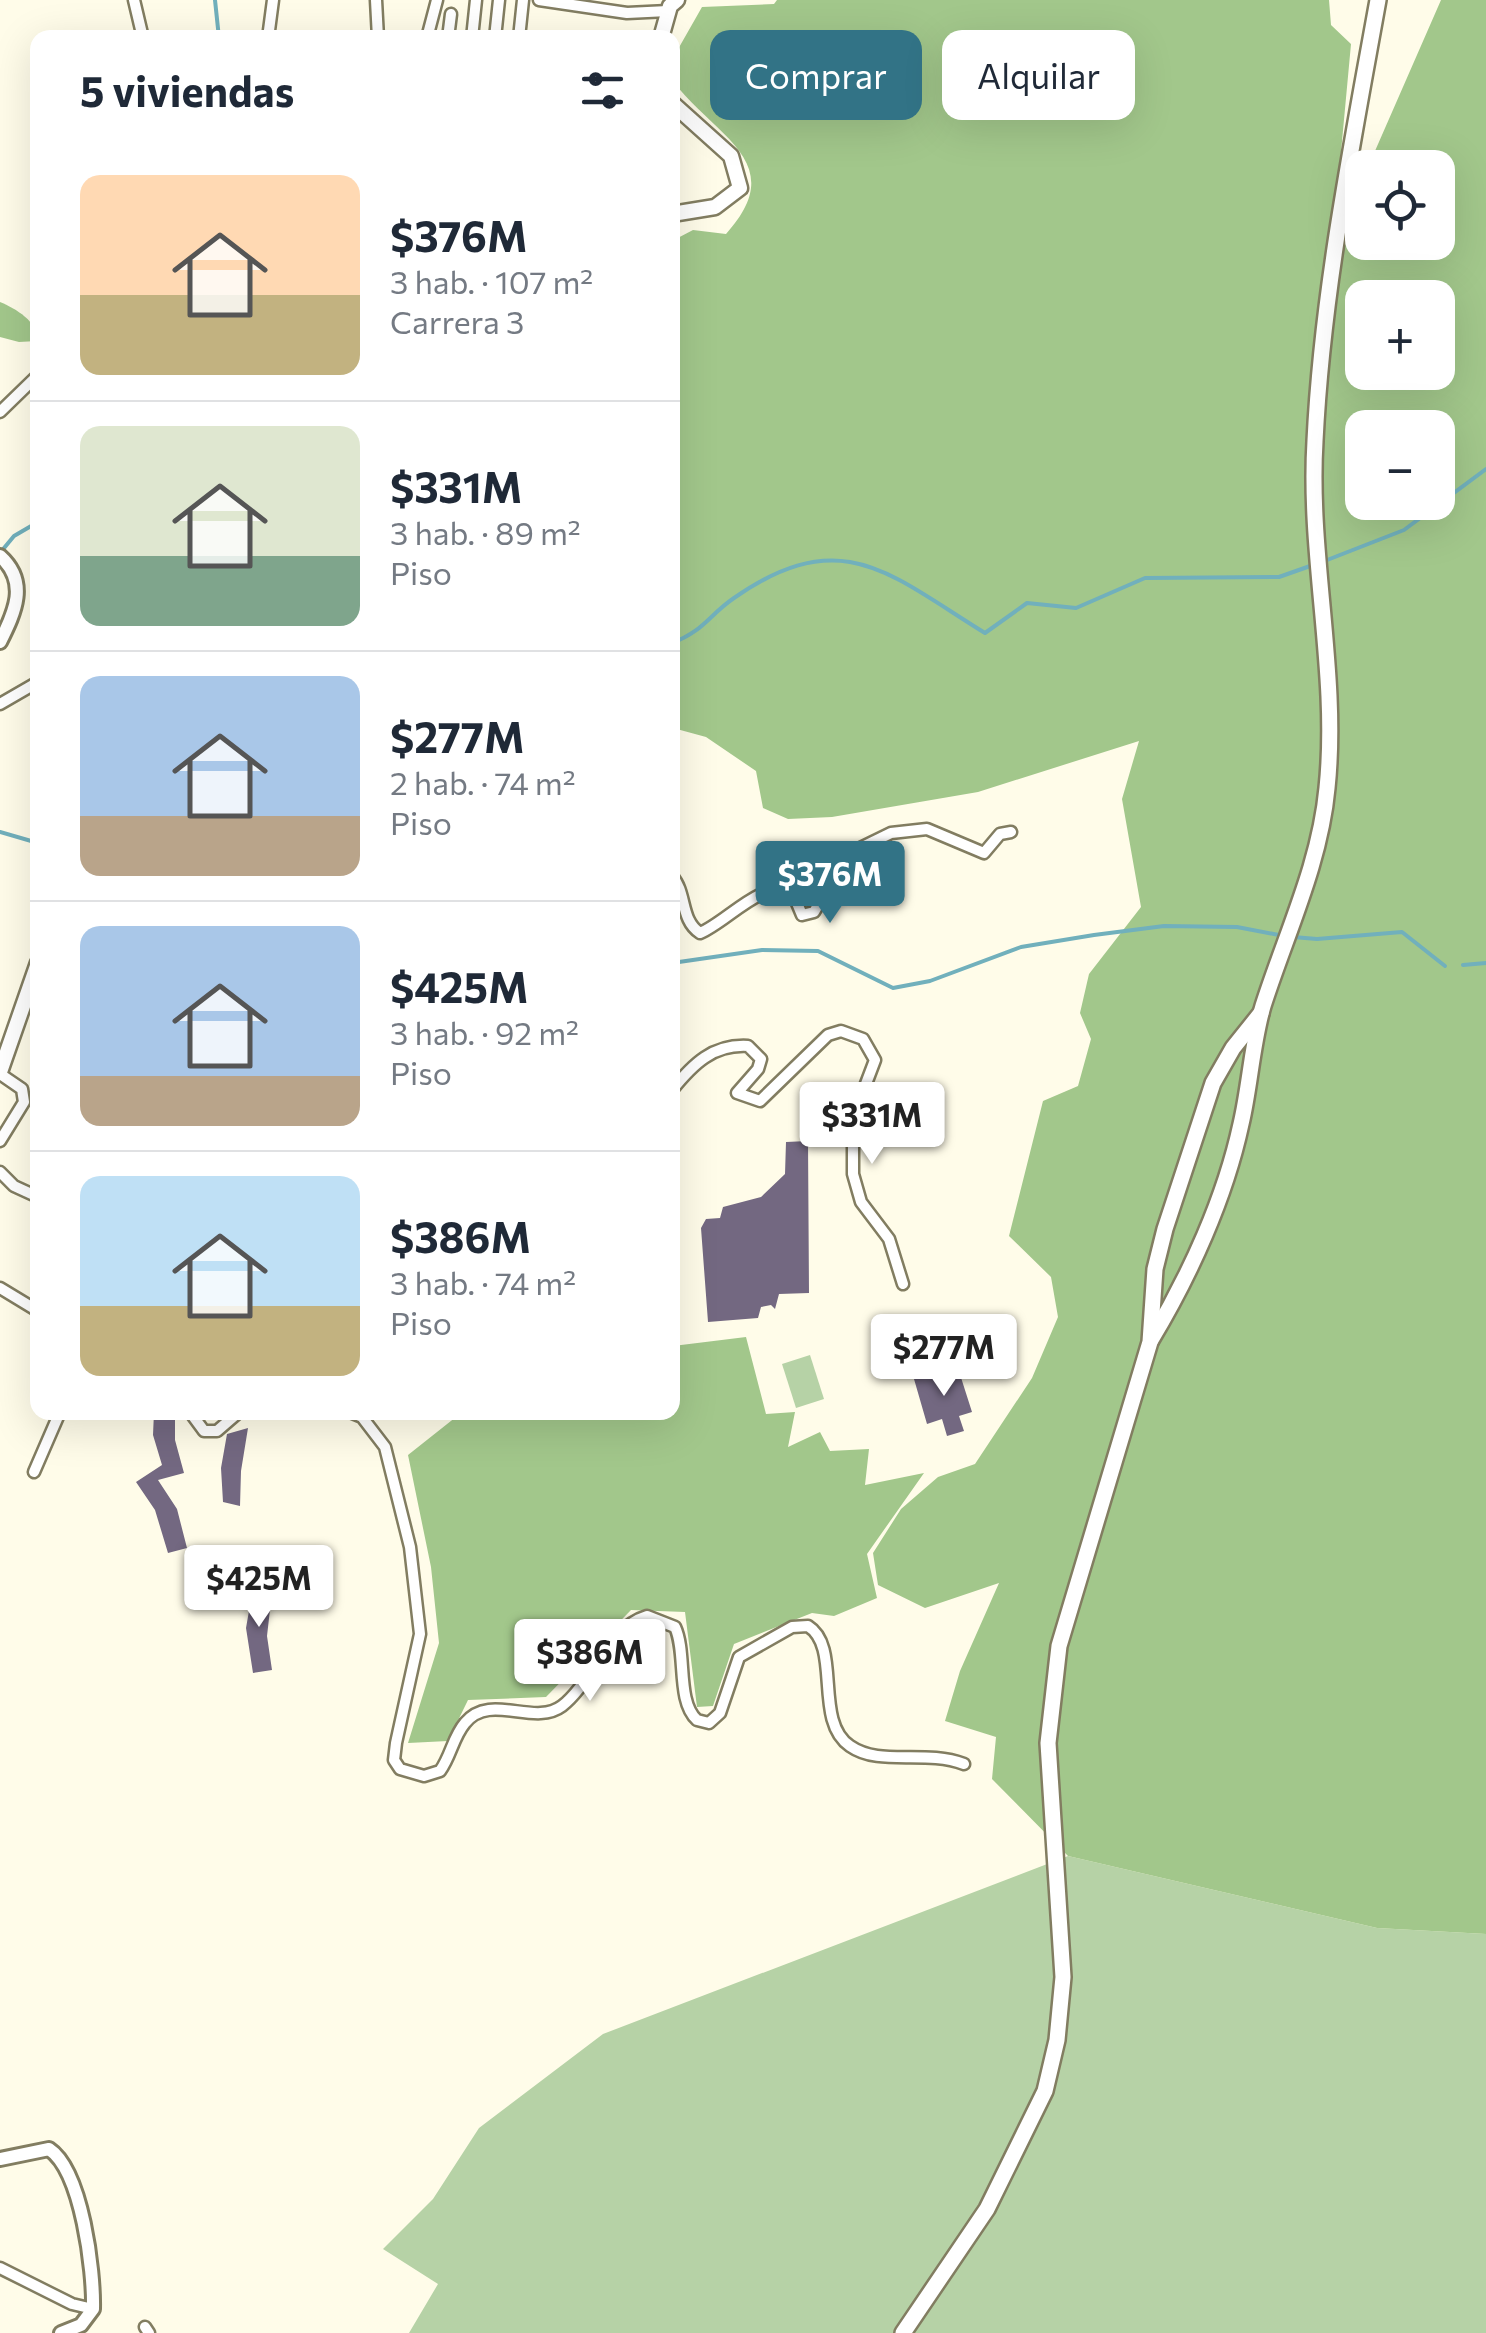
<!DOCTYPE html>
<html lang="es">
<meta charset="utf-8">
<style>
body{margin:0;font-family:Commissioner,sans-serif;background:#f2f2f3;color:#1f2937;height:100vh;display:flex;flex-direction:column;font-size:38px;white-space:nowrap}
*{box-sizing:border-box;margin:0}
p{font-size:32px;color:#747a83}
.icon{flex:none;width:55px;height:55px;fill:none;stroke:currentColor;stroke-width:2;stroke-linecap:round;stroke-linejoin:round}
.map{position:relative;flex:1;overflow:hidden}
.side{position:absolute;left:30px;top:30px;width:650px;height:1390px;display:flex;flex-direction:column;background:#fff;border-radius:20px;box-shadow:0 10px 40px #0002}
.side>*{flex:none}
.guide{position:absolute;left:710px;top:30px;width:625px;height:90px;display:flex;gap:20px}
.tools{position:absolute;left:1345px;top:150px;display:grid;gap:20px}
.tools a{display:grid;place-items:center;width:110px;height:110px;border-radius:20px;background:#fff;box-shadow:0 10px 40px #0002;font-size:50px}
.price{position:absolute;translate:-50% -85px;padding:0 22px;border-radius:10px;background:#fff;color:#222;font-size:32px;line-height:65px;filter:drop-shadow(0 2px 5px #0008)}
.price::after{content:'';position:absolute;left:50%;top:60px;width:30px;height:22px;margin-left:-15px;background:inherit;clip-path:polygon(0 0,100% 0,50% 100%)}
.price.selected{background:#327386;color:#fff}
ul{padding:0;list-style:none}
li{display:flex;align-items:center;gap:30px;height:250px;padding:0 50px}
li+li{border-top:2px solid #e0e1e3}
li span{display:grid;place-items:center;flex:none;width:280px;height:200px;border-radius:20px;color:#555}
li>.icon{margin-inline-start:auto}
span .icon{width:120px;height:120px;fill:#fffc;stroke-width:1}
li b{font-size:42px}
h2{display:flex;justify-content:space-between;align-items:center;height:120px;padding:0 50px;font-size:42px}
.chip{padding:0 35px;border-radius:20px;background:#fff;box-shadow:0 10px 40px #0002;font-size:35px;line-height:90px}
.chip.selected{background:#327386;color:#fff}
.map>svg:first-child{display:block}
.green{fill:#b6d2a6}
.forest{fill:#a2c78b;fill-rule:evenodd}
.lines{fill:none;stroke-linecap:round;stroke-linejoin:round}
.stream{stroke:#71b0bc;stroke-width:4}
.building{fill:#736881}
.minor-casing{stroke:#827d61;stroke-width:15}
.tertiary-casing{stroke:#827d61;stroke-width:18}
.secondary-casing{stroke:#827d61;stroke-width:19}
.primary-casing{stroke:#827d61;stroke-width:20}
.minor{stroke:#fff;stroke-width:10}
.tertiary{stroke:#fff;stroke-width:12}
.secondary{stroke:#fff;stroke-width:14}
.primary{stroke:#fff;stroke-width:15}
</style>
<div class="map">
<svg width="1486" height="2333" viewBox="0 0 1486 2333">
<rect width="100%" height="100%" fill="#fffce9"/>
<g class="green">
<polygon points="810,1355 824,1399 796,1408 782,1364"/>
<polygon points="1068,1856 1377,1928 1486,1934 1486,2333 409,2333 438,2284 383,2249 433,2199 479,2128 603,2034"/>
</g>
<g class="forest">
<path d="M777,0H1329L1331,25L1351,44L1332,249L1362,179V242H1438V168L1368,167L1441,0H1486V1934L1377,1928L1068,1856L992,1779L996,1737L945,1721L960,1671L999,1583L925,1608L878,1585L873,1553L901,1509L938,1477L975,1464L1032,1378L1058,1317L1051,1277L1009,1236L1043,1101L1078,1086L1091,1039L1080,1013L1089,974L1141,907L1122,799L1139,741L978,792L832,817L788,819L763,808L756,771L706,737L673,728L672,241L693,230L726,234C791,162 715,137 673,81V58L702,7L774,4ZM1362,298H1438V372H1362ZM1362,428H1438V502H1362Z"/>
<path d="M0,302C16,309 38,321 37,341L19,342L0,337Z"/>
<polygon points="746,1337 766,1414 795,1412 788,1447 820,1432 830,1451 869,1449 865,1485 924,1473 867,1554 877,1598 834,1616 812,1613 734,1644 713,1706 697,1707 685,1612 631,1610 546,1697 468,1700 448,1741 408,1743 439,1643 431,1567 408,1455 461,1413 672,1412 673,1346"/>
</g>
<g class="lines">
<g class="stream">
<polyline points="215,0 219,38"/>
<polyline points="0,553 14,536 38,522"/>
<polyline points="1322,562 1404,530 1486,469"/>
<path d="M672,643C704,631 709,615 734,598C842,523 889,574 985,633L1027,603L1076,608L1145,578L1279,577L1313,565"/>
<polyline points="0,832 38,843"/>
<polyline points="1293,937 1317,939 1402,932 1445,966"/>
<polyline points="672,963 762,950 818,951 893,988 930,981 1021,947 1094,935 1164,926 1237,927 1284,936"/>
<polyline points="1463,965 1486,963"/>
</g>
</g>
<g class="building">
<polygon points="808,1141 809,1293 779,1294 775,1309 771,1305 761,1307 758,1318 708,1322 701,1228 706,1219 720,1218 723,1207 761,1197 785,1174 786,1142"/>
<polygon points="957,1365 972,1412 959,1416 964,1431 947,1436 942,1419 927,1424 914,1379"/>
<polygon points="154,1412 175,1412 175,1440 184,1473 158,1480 177,1509 187,1548 168,1553 155,1510 136,1482 162,1465 153,1435"/>
<polygon points="248,1428 241,1471 240,1506 223,1502 221,1468 227,1434"/>
<polygon points="253,1588 272,1592 267,1636 272,1670 253,1673 246,1628"/>
</g>
<g class="lines">
<defs>
<g id="minor">
<polyline points="134,0 143,38"/>
<polyline points="376,0 378,38"/>
<polyline points="539,0 627,13 668,11"/>
<polyline points="268,38 273,0"/>
<polyline points="427,38 437,0"/>
<polyline points="448,38 451,14"/>
<polyline points="472,38 476,0"/>
<polyline points="495,38 499,0"/>
<polyline points="519,38 523,0"/>
<polyline points="0,412 38,375"/>
<polyline points="0,704 38,682"/>
<path d="M672,876C687,893 680,920 700,933C727,922 761,880 792,891L802,915L814,912L848,854L891,833L927,829L984,853L1000,834L1011,832"/>
<polyline points="0,1074 22,1089 24,1102 0,1141"/>
<path d="M672,1090C693,1064 713,1044 748,1046L761,1059L758,1069L737,1093L760,1101L828,1035L841,1031L863,1039L875,1060L853,1118V1174L861,1202L889,1239L903,1284"/>
<polyline points="0,1172 14,1186 38,1197"/>
<polyline points="0,1288 38,1311"/>
<polyline points="190,1412 204,1431 217,1431 239,1412"/>
<path d="M350,1412L362,1417L385,1447L410,1547L420,1634L396,1743L394,1760L400,1769L424,1776L440,1771C451,1756 453,1737 465,1723C490,1692 534,1727 562,1706C593,1682 607,1628 647,1616L675,1627C687,1653 676,1701 697,1720L709,1723L720,1713L739,1657L792,1627L808,1626C842,1647 813,1721 850,1746C880,1767 924,1749 964,1764"/>
<polyline points="34,1472 60,1412"/>
<polyline points="0,2268 72,2304 93,2309"/>
<polyline points="145,2327 149,2333"/>
</g>
<g id="tertiary">
<path d="M0,556C29,582 15,612 0,642"/>
<path d="M0,2159L49,2149C82,2171 94,2271 93,2309L81,2325L61,2333"/>
</g>
<g id="secondary">
<polyline points="661,38 670,6 677,0"/>
<polyline points="672,103 731,156 740,188 715,207 672,214"/>
<polyline points="0,1072 38,963"/>
</g>
<g id="primary">
<path d="M1151,1340C1190,1275 1225,1198 1241,1124C1250,1086 1252,1043 1263,1006C1286,934 1320,864 1327,788C1339,673 1308,557 1315,441C1322,294 1352,145 1378,0"/>
<polyline points="903,2333 987,2209 1045,2091 1057,2040 1063,1977 1048,1743 1059,1646 1150,1342 1155,1269 1165,1229 1213,1083 1233,1048 1261,1013"/>
</g>
</defs>
<use href="#minor" class="minor-casing"/>
<use href="#tertiary" class="tertiary-casing"/>
<use href="#secondary" class="secondary-casing"/>
<use href="#primary" class="primary-casing"/>
<use href="#minor" class="minor"/>
<use href="#tertiary" class="tertiary"/>
<use href="#secondary" class="secondary"/>
<use href="#primary" class="primary"/>
</g>
</svg>
<div class="tools">
<a><svg class="icon" aria-label="locate" viewBox="0 0 24 24"><circle cx="12" cy="12" r="6"/><path d="M12 2v4M12 18v4M2 12h4M18 12h4"/></svg></a>
<a>+</a>
<a>−</a>
</div>
<b class="price selected" style="left:830px;top:926px">$376M</b>
<b class="price" style="left:872px;top:1167px">$331M</b>
<b class="price" style="left:944px;top:1399px">$277M</b>
<b class="price" style="left:259px;top:1630px">$425M</b>
<b class="price" style="left:590px;top:1704px">$386M</b>
<div class="guide">
<a class="chip selected">Comprar</a>
<a class="chip">Alquilar</a>
</div>
<section class="side">
<h2>5 viviendas<svg class="icon" aria-label="filters" viewBox="0 0 24 24"><path d="M4 7h16M4 17h16"/><circle cx="9" cy="7" r="2"/><circle cx="15" cy="17" r="2"/></svg></h2>
<ul>
<li><span style="background:linear-gradient(#ffd9b3 60%,#c2b280 0)"><svg class="icon" aria-label="home" viewBox="0 0 24 24"><path d="M3 11l9-7 9 7M6 9v11h12V9"/></svg></span><div><b>$376M</b><p>3 hab. · 107 m²</p><p>Carrera 3</p></div></li>
<li><span style="background:linear-gradient(#dfe7d0 65%,#7fa58c 0)"><svg class="icon" aria-label="home" viewBox="0 0 24 24"><path d="M3 11l9-7 9 7M6 9v11h12V9"/></svg></span><div><b>$331M</b><p>3 hab. · 89 m²</p><p>Piso</p></div></li>
<li><span style="background:linear-gradient(#a9c7e8 70%,#b9a48a 0)"><svg class="icon" aria-label="home" viewBox="0 0 24 24"><path d="M3 11l9-7 9 7M6 9v11h12V9"/></svg></span><div><b>$277M</b><p>2 hab. · 74 m²</p><p>Piso</p></div></li>
<li><span style="background:linear-gradient(#a9c7e8 75%,#b9a48a 0)"><svg class="icon" aria-label="home" viewBox="0 0 24 24"><path d="M3 11l9-7 9 7M6 9v11h12V9"/></svg></span><div><b>$425M</b><p>3 hab. · 92 m²</p><p>Piso</p></div></li>
<li><span style="background:linear-gradient(#bfe0f5 65%,#c2b280 0)"><svg class="icon" aria-label="home" viewBox="0 0 24 24"><path d="M3 11l9-7 9 7M6 9v11h12V9"/></svg></span><div><b>$386M</b><p>3 hab. · 74 m²</p><p>Piso</p></div></li>
</ul>
</section>
</div>
